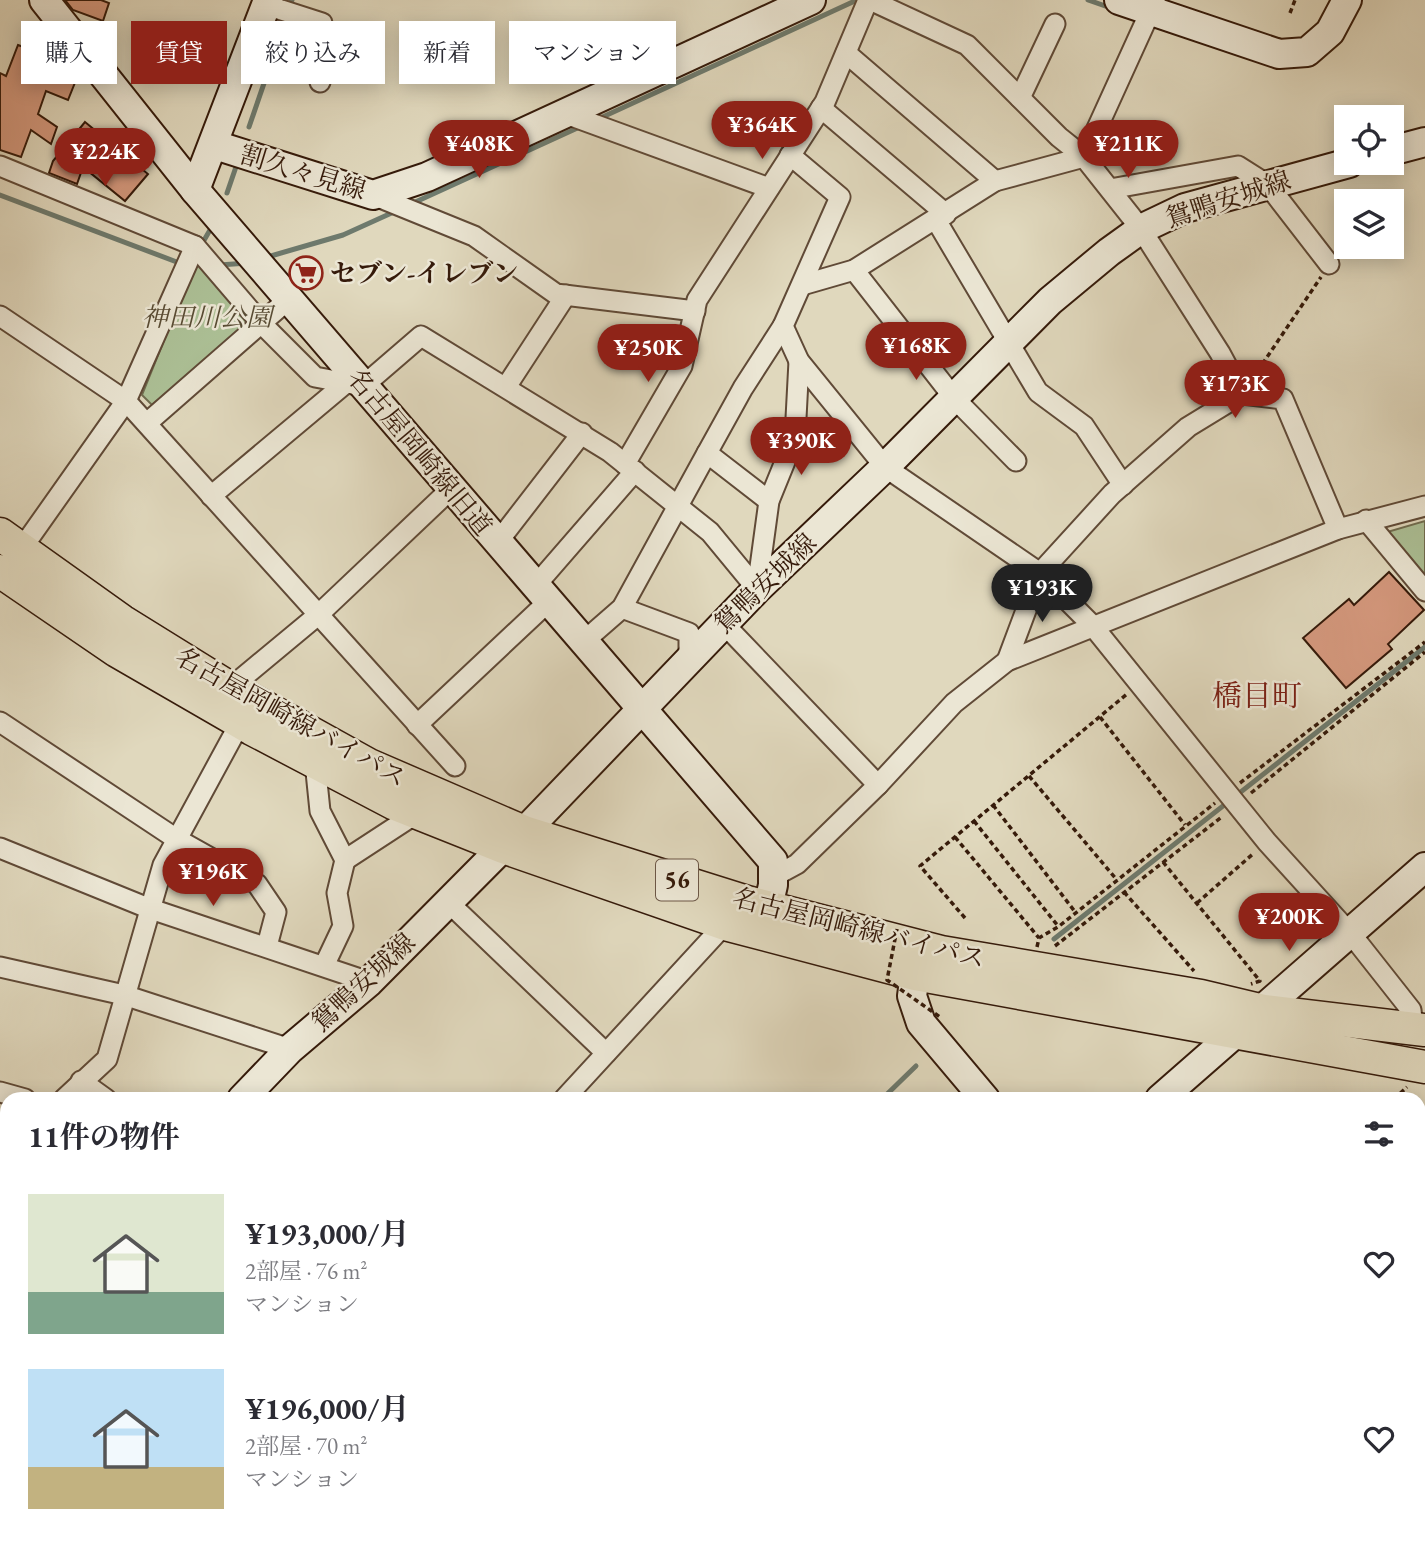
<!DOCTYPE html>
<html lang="ja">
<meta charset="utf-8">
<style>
body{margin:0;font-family:"EB Garamond","Noto Serif JP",serif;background:#f7f7f7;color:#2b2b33;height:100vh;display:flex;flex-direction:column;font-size:26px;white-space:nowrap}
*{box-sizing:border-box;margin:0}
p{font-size:23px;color:#7c7c81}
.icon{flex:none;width:38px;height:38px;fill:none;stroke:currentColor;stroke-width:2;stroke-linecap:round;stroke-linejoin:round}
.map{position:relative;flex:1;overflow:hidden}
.sheet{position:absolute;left:0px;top:1092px;width:1426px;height:450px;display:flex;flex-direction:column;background:#fff;border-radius:21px 21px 0 0;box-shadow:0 4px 18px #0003}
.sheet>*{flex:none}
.guide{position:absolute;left:21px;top:21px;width:700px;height:63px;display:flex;gap:14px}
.controls{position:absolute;left:1334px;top:105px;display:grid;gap:14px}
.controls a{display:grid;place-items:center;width:70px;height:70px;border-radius:0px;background:#fff;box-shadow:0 4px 18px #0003;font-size:35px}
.price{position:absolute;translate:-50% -60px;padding:0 16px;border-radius:24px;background:#8f2418;color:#fff;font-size:23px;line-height:46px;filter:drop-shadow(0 2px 4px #0008)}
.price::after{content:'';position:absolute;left:50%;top:42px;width:21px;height:16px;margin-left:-10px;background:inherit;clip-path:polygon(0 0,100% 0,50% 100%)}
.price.active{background:#222;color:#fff}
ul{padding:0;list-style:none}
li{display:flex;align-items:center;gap:21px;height:175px;padding:0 28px}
li span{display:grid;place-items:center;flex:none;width:196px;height:140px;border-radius:0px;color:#555}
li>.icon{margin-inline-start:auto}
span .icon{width:84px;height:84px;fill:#fffc;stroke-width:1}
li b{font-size:30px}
h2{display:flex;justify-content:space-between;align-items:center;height:84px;padding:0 28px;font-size:30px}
.chip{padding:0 24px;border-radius:0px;background:#fff;box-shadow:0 4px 18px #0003;font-size:24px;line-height:63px}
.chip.active{background:#8f2418;color:#fff}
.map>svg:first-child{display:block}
.green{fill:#acc096;stroke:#706d50;stroke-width:2}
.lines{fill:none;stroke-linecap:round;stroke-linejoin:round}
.stream{stroke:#6e7a6d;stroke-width:5}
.building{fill:#d4987d;stroke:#351a0a;stroke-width:2}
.street-casing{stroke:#604a37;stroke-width:23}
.secondary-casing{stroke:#351a0a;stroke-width:32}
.primary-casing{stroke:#351a0a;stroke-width:35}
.path{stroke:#351a0a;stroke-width:3.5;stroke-dasharray:5 3.5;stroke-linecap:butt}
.street{stroke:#ebe6d4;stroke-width:19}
.secondary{stroke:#ebe6d4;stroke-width:28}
.primary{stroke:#e0d8bd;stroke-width:32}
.path-bridge{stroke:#351a0a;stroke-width:3.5;stroke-dasharray:5 3.5;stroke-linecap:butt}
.labels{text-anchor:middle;stroke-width:5;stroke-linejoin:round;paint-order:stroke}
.shield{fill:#ebe6d4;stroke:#6c5747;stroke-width:2}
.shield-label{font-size:24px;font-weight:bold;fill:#351a0a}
.street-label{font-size:26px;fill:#351a0a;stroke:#ebe6d4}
.poi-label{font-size:26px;font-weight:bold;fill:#351a0a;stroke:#ebe6d4;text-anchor:start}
.park-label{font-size:26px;font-style:italic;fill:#594c34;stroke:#ebe6d4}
.quarter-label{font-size:30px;fill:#7a1f14;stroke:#ebe6d4}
</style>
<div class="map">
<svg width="1425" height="1541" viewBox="0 0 1425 1541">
<rect width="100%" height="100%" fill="#e0d8bd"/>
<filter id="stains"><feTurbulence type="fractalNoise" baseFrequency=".00286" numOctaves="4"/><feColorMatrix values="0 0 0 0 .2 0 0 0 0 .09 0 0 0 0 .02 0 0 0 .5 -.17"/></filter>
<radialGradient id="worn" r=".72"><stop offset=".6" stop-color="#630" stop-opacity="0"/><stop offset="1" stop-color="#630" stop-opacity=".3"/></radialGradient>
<g class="green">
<polygon points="197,259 251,321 152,405 142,395"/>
<polygon points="1425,521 1425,588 1377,535"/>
</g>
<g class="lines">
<g class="stream">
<polyline points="291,0 292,0"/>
<polyline points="1088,0 1111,8"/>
<polyline points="596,120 857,0"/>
<polyline points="249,127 284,25"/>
<polyline points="227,193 238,161"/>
<polyline points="0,195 182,264"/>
<polyline points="411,204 584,125"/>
<polyline points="203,242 210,230"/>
<polyline points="264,258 343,235 396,211"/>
<polyline points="219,265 248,263"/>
<polyline points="1054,939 1425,647"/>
<polyline points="882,1099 916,1066"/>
<polyline points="452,1541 458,1535"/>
</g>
</g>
<g class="building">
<polygon points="65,0 101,0 109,3 103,21 73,10"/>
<polygon points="18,45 61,61 57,72 76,80 68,100 46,91 38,114 57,127 51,144 31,130 21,157 0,150 0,73 6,76"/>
<polygon points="85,122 148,174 125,201 83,167 77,184 49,173 53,161"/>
<polygon points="1389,572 1424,610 1388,644 1392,649 1346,688 1303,638 1349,599 1354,605"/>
</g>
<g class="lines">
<defs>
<g id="street">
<polyline points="870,0 967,45 1059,137 1084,157 1141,229 1220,353 1242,394 1188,427 1112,494 1040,573 1007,661"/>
<polyline points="266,5 322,23 327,59 320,82"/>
<polyline points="846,53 995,181"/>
<polyline points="1020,98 1055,24"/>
<polyline points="821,108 946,214"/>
<polyline points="566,114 769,188"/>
<polyline points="790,155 840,197 783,326 799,361 885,467 1040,573 1092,625 1267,842 1355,939 1411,1010 1413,1028"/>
<polyline points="1084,157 1155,1"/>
<polyline points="0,166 195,246 261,323 315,377 363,386 421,336 610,452 710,532 757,589"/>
<polyline points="1110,189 1238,166 1268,185 1329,264"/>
<polyline points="373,195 474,236 556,294 695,311"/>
<polyline points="936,220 1038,392 1084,426 1123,485"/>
<polyline points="854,270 954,398 1016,461"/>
<polyline points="802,285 854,270 995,181 1084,157"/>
<polyline points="0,316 126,401 455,766"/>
<polyline points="506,387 566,295"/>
<polyline points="1242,394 1283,399 1338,529"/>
<polyline points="147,423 290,298"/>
<polyline points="625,464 682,366 697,300 825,102 868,0"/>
<polyline points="211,496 346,383"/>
<polyline points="769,501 707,453 743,388 783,326"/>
<polyline points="1366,520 1425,591"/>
<polyline points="497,543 582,433"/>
<polyline points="20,551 126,401 195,246"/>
<polyline points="536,585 635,471"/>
<polyline points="757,589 769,501 795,437 799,361"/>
<polyline points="622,608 689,633 689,658"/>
<polyline points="723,623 878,785"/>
<polyline points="583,642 622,608 707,453"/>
<polyline points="230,688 318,615 452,488"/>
<polyline points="0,722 175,838 257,884 276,912 267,946"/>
<polyline points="417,725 549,601"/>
<polyline points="315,762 320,811 345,860 337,893 343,926 324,966"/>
<polyline points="0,848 148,908 369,982"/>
<polyline points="345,860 417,813"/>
<polyline points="773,877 797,864 878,785 954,703 1007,661 1338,529 1425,506"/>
<polyline points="448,902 606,1053"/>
<polyline points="0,967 124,995 290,1049"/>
<polyline points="81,1081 106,1099"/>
<polyline points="0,1092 25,1099"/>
<polyline points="64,1099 107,1059 163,865 240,723"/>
<polyline points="564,1099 725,924"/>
<polyline points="0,1142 7,1138"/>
<polyline points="1419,1262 1425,1257"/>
<polyline points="0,1397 7,1404"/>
<polyline points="0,1509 7,1502"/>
<polyline points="204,1535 213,1541"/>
<polyline points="1364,1535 1370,1541"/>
<polyline points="72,1541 79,1535"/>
<polyline points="1096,1541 1103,1535"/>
</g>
<g id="secondary">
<polyline points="44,0 195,190 773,861 773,885 768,907"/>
<polyline points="1119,0 1279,54 1307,52 1330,32 1347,0"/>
<polyline points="215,145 373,195 427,177 811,0"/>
<polyline points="1391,151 1425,142"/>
<polyline points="195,190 268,0"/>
<polyline points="915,974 912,996 921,1023 985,1099"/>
<polyline points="242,1099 290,1049 369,982 503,847 524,832 757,589 885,467 1050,301 1109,252 1141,229 1185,208 1349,163"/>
<polyline points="1160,1099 1425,867"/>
<polyline points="0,1310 7,1304"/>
<polyline points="1341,1535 1345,1541"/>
<polyline points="652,1541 659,1535"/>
</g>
<g id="primary">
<polyline points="0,534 122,621 230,688 369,765 524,832 747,902 941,952 1201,996 1264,1011 1425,1030"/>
<polyline points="0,571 117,651 252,729 395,804 503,847 725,924 915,974 1425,1067"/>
</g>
</defs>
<use href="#street" class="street-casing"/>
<use href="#secondary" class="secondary-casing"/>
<use href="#primary" class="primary-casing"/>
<g class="path">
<polyline points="1290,13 1295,0"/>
<polyline points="1338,250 1343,243"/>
<polyline points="1253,378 1321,277"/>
<polyline points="1100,717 1185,825"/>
<polyline points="1029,776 1117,880"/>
<polyline points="1240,783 1425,642"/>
<polyline points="1251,793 1425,652"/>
<polyline points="993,805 1076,913"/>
<polyline points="974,821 1058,926"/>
<polyline points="955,837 1039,938"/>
<polyline points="1163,862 1260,981 1251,984"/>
<polyline points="1124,892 1194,971"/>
<polyline points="1197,903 1254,853"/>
<polyline points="965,918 920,866 1127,694"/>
<polyline points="1055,946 1223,816"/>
<polyline points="1037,947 1039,938 1058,927 1215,803"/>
<polyline points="1394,1099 1407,1087"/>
<polyline points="912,1535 917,1541"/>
</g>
<use href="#street" class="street"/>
<use href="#secondary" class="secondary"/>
<use href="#primary" class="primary"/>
<polyline class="path-bridge" points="897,929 887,980 940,1017"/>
</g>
<defs>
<symbol id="supermarket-ring" viewBox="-11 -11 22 22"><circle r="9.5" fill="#ebe6d4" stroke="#8f2418" stroke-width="1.5"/><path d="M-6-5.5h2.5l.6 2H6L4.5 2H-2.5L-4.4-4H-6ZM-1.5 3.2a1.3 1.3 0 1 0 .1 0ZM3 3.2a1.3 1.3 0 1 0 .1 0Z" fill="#8f2418"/></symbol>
</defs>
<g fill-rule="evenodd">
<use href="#supermarket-ring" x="287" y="254" width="38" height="38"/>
</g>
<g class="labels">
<rect class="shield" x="656" y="859.5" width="42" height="41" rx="5"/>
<g class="shield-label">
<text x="677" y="888">56</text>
</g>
<g class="street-label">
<text transform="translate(303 172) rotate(17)" y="9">割久々見線</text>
<text transform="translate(1228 199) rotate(-18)" y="9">鴛鴨安城線</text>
<text transform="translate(420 452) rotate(50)" y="9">名古屋岡崎線旧道</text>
<text transform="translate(765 583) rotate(-44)" y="9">鴛鴨安城線</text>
<text transform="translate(291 717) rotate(29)" y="9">名古屋岡崎線バイパス</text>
<text transform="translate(859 928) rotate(14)" y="9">名古屋岡崎線バイパス</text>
<text transform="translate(363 982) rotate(-43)" y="9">鴛鴨安城線</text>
</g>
<g class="poi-label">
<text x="330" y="282">セブン-イレブン</text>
</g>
<g class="park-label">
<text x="207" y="326">神田川公園</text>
</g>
<g class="quarter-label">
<text x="1257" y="706">橋目町</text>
</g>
</g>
<rect width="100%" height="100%" filter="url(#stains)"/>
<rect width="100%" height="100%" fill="url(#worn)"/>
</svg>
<div class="controls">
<a><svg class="icon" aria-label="locate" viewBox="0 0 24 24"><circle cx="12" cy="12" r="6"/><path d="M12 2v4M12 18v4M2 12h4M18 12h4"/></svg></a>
<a><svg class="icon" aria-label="layers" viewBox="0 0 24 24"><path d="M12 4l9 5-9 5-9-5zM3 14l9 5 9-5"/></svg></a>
</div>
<b class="price" style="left:762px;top:161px">¥364K</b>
<b class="price" style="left:479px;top:180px">¥408K</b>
<b class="price" style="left:1128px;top:180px">¥211K</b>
<b class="price" style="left:105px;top:188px">¥224K</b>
<b class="price" style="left:916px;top:382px">¥168K</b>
<b class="price" style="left:648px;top:384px">¥250K</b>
<b class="price" style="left:1235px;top:420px">¥173K</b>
<b class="price" style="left:801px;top:477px">¥390K</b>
<b class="price active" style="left:1042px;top:624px">¥193K</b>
<b class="price" style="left:213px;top:908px">¥196K</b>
<b class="price" style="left:1289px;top:953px">¥200K</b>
<div class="guide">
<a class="chip">購入</a>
<a class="chip active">賃貸</a>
<a class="chip">絞り込み</a>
<a class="chip">新着</a>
<a class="chip">マンション</a>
</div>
<section class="sheet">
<h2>11件の物件<svg class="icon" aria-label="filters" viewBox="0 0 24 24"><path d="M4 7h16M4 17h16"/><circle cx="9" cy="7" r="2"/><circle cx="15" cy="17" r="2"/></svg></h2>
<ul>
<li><span style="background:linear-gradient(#dfe7d0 70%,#7fa58c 0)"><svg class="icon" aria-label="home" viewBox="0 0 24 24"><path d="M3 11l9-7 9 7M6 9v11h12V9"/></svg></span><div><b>¥193,000/月</b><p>2部屋 · 76 m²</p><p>マンション</p></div><svg class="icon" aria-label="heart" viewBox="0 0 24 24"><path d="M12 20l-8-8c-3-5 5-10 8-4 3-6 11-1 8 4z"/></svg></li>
<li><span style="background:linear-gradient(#bfe0f5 70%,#c2b280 0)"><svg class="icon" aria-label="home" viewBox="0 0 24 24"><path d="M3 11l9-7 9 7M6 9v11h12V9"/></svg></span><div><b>¥196,000/月</b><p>2部屋 · 70 m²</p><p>マンション</p></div><svg class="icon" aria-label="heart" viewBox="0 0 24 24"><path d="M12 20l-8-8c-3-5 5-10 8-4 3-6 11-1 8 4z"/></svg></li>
</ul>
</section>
</div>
